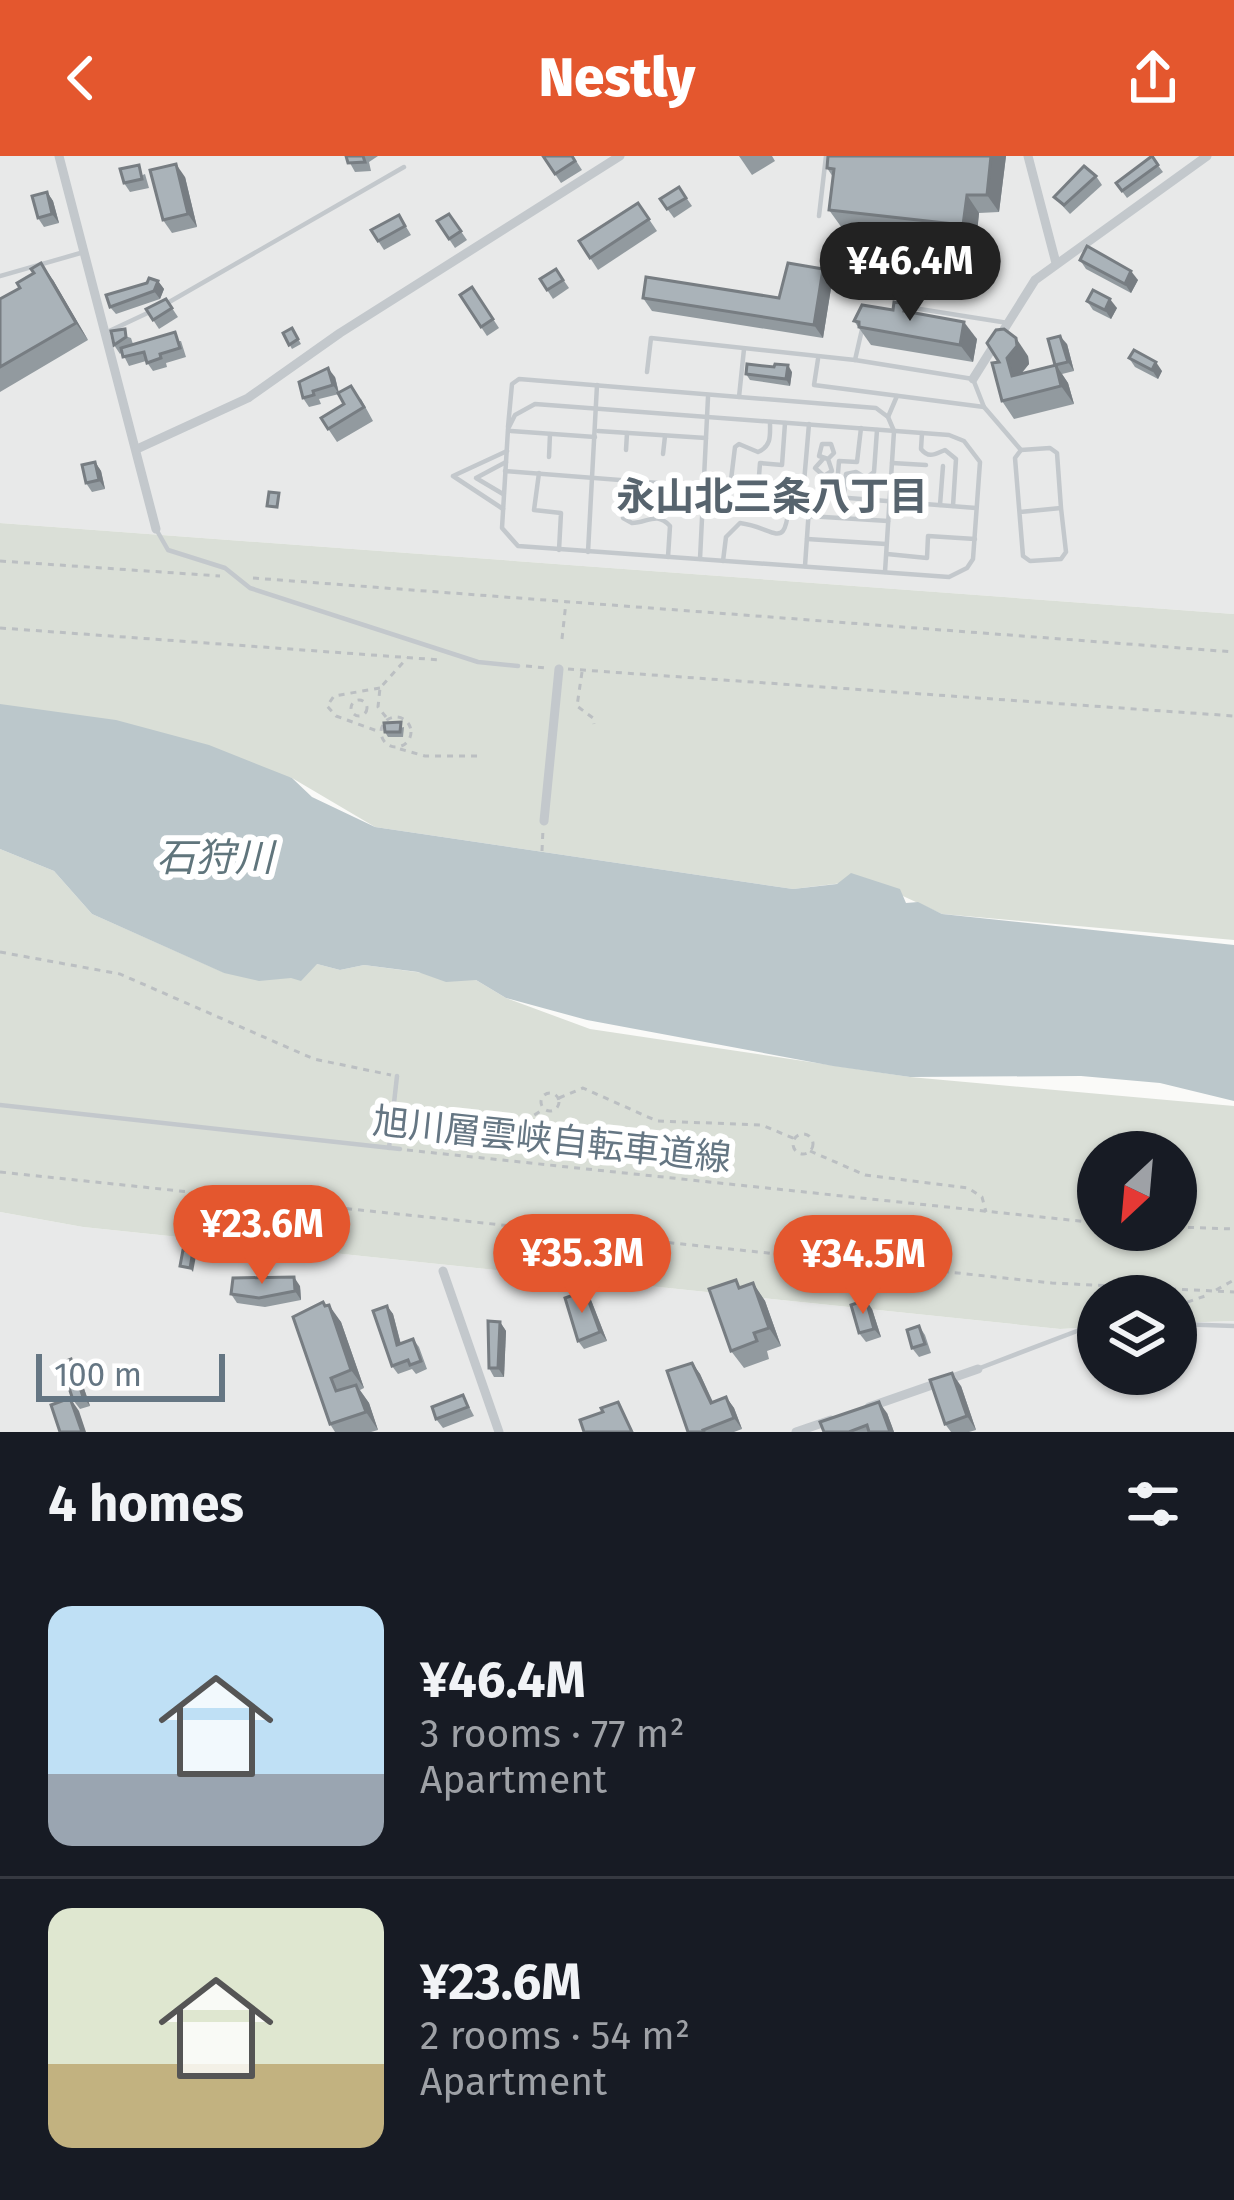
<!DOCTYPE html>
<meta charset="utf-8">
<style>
body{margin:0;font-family:"Fira Sans","Noto Sans JP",sans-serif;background:#20242c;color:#f1f3f6;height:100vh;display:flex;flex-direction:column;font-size:45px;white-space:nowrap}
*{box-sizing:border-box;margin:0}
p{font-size:39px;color:#9ea1a6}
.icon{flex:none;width:66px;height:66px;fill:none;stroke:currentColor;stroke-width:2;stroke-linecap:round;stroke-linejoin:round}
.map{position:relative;height:1276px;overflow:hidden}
.side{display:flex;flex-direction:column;background:#171b24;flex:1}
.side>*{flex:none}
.needle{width:78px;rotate:206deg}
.fabs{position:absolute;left:1077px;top:975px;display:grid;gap:24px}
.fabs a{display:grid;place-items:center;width:120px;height:120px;border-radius:50%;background:#171b24;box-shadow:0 3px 9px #0004;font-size:60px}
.scale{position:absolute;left:36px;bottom:30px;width:189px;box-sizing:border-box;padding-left:12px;border:6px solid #657683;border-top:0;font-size:33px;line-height:42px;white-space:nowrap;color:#657683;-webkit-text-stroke:9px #fff;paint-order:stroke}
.price{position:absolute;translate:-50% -102px;padding:0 27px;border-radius:42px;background:#e4572e;color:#fff;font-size:39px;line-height:78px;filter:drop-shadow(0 3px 6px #0008)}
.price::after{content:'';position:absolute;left:50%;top:72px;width:36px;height:27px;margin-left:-18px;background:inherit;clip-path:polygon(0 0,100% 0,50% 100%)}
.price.active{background:#222;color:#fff}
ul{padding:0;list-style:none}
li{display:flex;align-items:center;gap:36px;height:300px;padding:0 48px}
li+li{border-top:3px solid #363941}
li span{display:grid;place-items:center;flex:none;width:336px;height:240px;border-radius:24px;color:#555}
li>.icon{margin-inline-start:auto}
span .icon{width:144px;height:144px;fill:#fffc;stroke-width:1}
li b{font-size:51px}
h2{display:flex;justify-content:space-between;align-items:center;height:144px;padding:0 48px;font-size:51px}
header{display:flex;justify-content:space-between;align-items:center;height:156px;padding:0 48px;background:#e4572e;color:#fff;font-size:54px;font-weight:800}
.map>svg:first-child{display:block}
.built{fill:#e8e9e9}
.green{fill:#dadfd7;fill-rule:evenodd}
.water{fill:#bbc7cb}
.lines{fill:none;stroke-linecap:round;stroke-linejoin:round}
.path{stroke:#bbbfc2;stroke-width:3;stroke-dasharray:6 6;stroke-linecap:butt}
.lane{stroke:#c3c8cc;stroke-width:4.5}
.street{stroke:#c3c8cc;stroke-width:9}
.wall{fill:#929a9f}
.shaded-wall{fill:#777d82}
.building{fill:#aab3b9;stroke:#777d82;stroke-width:3}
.labels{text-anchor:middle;stroke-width:12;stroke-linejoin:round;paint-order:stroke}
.street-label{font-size:36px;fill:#657683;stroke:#fff}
.neighbourhood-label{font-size:39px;font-weight:bold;fill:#57646e;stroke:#fff}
.water-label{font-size:39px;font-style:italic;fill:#60757c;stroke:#fff}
</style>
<header><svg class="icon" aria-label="back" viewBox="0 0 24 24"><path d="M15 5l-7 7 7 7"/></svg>Nestly<svg class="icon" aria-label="share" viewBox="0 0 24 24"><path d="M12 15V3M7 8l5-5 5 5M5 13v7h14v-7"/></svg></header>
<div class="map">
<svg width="1234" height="1276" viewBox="0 0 1234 1276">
<rect width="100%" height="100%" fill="#fafaf8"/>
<g class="built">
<polygon points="0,0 1234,0 1234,458 0,367"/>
<polygon points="0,1056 83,1071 1060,1173 1098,1171 1098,1218 1176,1218 1176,1167 1234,1165 1234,1276 0,1276"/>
</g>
<g class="green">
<polygon points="0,367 1234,458 1234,784 942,758 868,724 793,733 375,671 292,622 0,553"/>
<path d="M0,693L54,715L92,758L225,817L317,808L340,814L364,809L476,824L506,842L590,873L910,921L1234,950V1165L1176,1167V1140H1098V1171L1060,1173L83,1071L0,1056ZM1098,996H1176V1074H1098Z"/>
</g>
<polygon class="water" points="0,548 116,564 209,589 292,622 312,641 375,671 793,733 837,728 851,717 900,733 906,747 918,746 942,758 1234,789 1234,945 1160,927 1081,920 910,921 833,910 587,864 506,842 476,824 446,826 418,816 364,809 340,814 317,808 301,825 291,822 259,825 224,817 92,758 54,715 0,693"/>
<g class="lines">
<g class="path">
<polyline points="0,405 220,420"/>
<polyline points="253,422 1234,496"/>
<polyline points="0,472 441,504"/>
<polyline points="562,483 566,446"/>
<polyline points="526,510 546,512"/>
<polyline points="568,513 1234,560"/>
<polyline points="582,516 577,550 593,562 594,568"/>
<polyline points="380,532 334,540 327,550 336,560 380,576"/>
<circle cx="359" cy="552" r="8"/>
<circle cx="396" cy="576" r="15"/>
<polyline points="386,561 378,551 380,532 407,502"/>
<polyline points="400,593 425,600 481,600"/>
<polyline points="542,695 543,673"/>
<polyline points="0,796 120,818 314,903 391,919"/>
<circle cx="550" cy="946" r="9"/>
<polyline points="559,942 583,932 657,965 762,969 795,983"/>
<polyline points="418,952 509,968 521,967 544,953"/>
<circle cx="803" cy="988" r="10"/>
<polyline points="407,994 1098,1067"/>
<polyline points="810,995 865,1019 968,1032 982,1041 986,1056"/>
<polyline points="0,1016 1052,1127 1234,1136"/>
<polyline points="1176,1071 1234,1073"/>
<polyline points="1216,1134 1234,1124"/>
<polyline points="1176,1150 1208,1139"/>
</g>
<g class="lane">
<polyline points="819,60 826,0"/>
<polyline points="0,120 84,96"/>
<polyline points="164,149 404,11"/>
<polyline points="907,151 1008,167"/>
<polyline points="105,177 154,154"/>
<polyline points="818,203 814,229 984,251"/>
<polyline points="855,204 863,169"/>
<polyline points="647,216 651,182 855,204 973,223 984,251 1021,294"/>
<polyline points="739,241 744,193"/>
<polygon points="535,248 949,279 964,285 980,306 973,403 967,412 949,421 518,390 502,372 508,273 515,259"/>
<polyline points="888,261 897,240"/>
<polyline points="508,271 512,228 519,223 876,252 888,261 894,275 885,416"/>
<polyline points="511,275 595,281"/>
<polyline points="598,275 706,282"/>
<path d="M922,277L921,293C929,303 935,298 945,294L956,303L953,350"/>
<polyline points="626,294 627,277"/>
<polyline points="663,298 665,280"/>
<polyline points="549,301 550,278"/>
<polyline points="823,303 815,312 824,320 832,315 828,303 834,297 831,288 822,288 819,300 828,303"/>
<polyline points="892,307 926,309"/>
<polyline points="505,315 976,352"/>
<polyline points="539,317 534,354 561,357 559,394"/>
<path d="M622,326L623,362L632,367C648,367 656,355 670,370L668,401"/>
<path d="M730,332L735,291L739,288L758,296C772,290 770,279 770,266"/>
<polyline points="758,333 760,307 782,309 785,267"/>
<polyline points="503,338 476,322 506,306"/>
<polyline points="803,338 809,268"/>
<polyline points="844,339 846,318 856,316 866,322 874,316 877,274"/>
<polyline points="836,341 839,305 857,306 861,272"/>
<polyline points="940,349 943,310"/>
<polyline points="503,353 453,320 507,295"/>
<polyline points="1020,356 1061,352 1066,396 1061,403 1030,405 1023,400 1015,302 1021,294 1050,292 1057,297 1061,352"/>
<polyline points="808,360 888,365"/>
<polyline points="156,373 168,394 225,412 250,432 478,506 518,510"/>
<polyline points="807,383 886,388"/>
<polyline points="588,396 597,229"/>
<polyline points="887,398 927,402 928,380 975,383"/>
<polyline points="700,403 708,241"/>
<path d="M723,405L726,381L740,367C778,372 786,400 790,337"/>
<polyline points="805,410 810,338"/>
<polyline points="0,949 400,993"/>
<polyline points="389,992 397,920"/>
<polyline points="1176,1168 1234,1170"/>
<polyline points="980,1212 1098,1167"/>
</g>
<g class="street">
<polyline points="59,0 156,373"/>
<polyline points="1028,0 1056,107"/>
<polyline points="973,223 1035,124 1207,0"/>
<polyline points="137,293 248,242 340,177 620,0"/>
<polyline points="544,665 559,513"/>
<polyline points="443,1115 499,1276"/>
<polyline points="869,1251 978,1213"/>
<polyline points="796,1276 831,1264"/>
</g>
</g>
<g class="wall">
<polygon points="346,0 378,0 369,6 371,15 355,16"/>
<polygon points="543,0 573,0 582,14 561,27"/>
<polygon points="739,0 772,0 775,5 752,19"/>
<polygon points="828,0 1006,0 999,56 979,57 976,87 842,72 829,54 833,21 827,12"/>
<polygon points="1151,0 1163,16 1127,42 1116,27"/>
<polygon points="145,18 149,32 130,36 124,27"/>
<polygon points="1096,20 1102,29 1070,58 1054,41"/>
<polygon points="185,21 197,71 172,77 163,64"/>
<polygon points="679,31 692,50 674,62 660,43"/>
<polygon points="47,36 53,45 59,67 44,71 38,62"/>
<polygon points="638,47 657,75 598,114 579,85"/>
<polygon points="449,58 467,84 455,92 437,65"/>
<polygon points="399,59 411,79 384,94 371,74"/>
<polygon points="1080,104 1138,124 1131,137 1086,113"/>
<polygon points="556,113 569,132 553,143 540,123"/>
<polygon points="53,124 88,184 0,236 0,143"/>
<polygon points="158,125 164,133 160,143 116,158 110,151"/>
<polygon points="832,126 823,182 652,155 643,142 779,142"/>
<polygon points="472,131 499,172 487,180 460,139"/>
<polygon points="166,143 178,161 159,173 146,153"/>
<polygon points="1087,145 1117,152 1111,163 1093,154"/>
<polygon points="912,157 977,183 973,206 871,189 854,165"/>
<polygon points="292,172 301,188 292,193 283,177"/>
<polygon points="111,175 131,182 133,188 181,185 186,201 166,207 167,211 153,215 146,205 129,210 122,196 120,198 114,189"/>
<polygon points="1067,188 1074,215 1062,218 1068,227 1074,248 1014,263 1002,245 1028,200 1029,208 1021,218 1055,209"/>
<polygon points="1129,202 1162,215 1158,223 1135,211"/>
<polygon points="792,216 790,230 750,224 746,218"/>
<polygon points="335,221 339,237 361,243 373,265 337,286 321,262 344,248 339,238 319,243 321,248 309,251 303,242"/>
<polygon points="95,306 101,315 105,333 92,336 86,327"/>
<polygon points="404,571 403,581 388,581 385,576"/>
<polygon points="753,1127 765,1145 781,1190 767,1195 769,1203 744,1212 731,1195 741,1131"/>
<polygon points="300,1130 301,1144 265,1151 237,1147 231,1138"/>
<polygon points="591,1144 607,1185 584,1193 578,1185"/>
<polygon points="323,1146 341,1166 364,1232 360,1234 369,1247 378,1274 371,1276 335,1276 330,1268"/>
<polygon points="387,1150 393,1158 401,1188 413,1183 419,1191 427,1213 416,1218 412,1213 398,1218 392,1210"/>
<polygon points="872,1153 881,1181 866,1186 859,1177"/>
<polygon points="500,1166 506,1175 504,1221 494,1221 489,1212"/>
<polygon points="919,1170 925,1179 931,1197 919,1201 912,1192"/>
<polygon points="71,1203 77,1212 90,1250 80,1253 73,1244"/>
<polygon points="692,1207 700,1218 713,1246 726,1241 734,1252 742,1273 734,1276 688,1276"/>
<polygon points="961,1230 976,1274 969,1276 951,1276 945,1268"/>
<polygon points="463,1239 474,1260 443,1272 436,1263"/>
<polygon points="887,1257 894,1276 824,1276"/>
</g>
<g class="shaded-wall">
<polygon points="991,0 1006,0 999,56 987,39"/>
<polygon points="176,8 185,21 197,71 188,58"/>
<polygon points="47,36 53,45 59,67 52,58"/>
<polygon points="967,39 979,57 976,87 963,69"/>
<polygon points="41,107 53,124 88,184 76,167"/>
<polygon points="823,113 832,126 823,182 814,169"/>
<polygon points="1131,115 1138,124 1131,137 1125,128"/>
<polygon points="158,125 164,133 160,143 154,135"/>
<polygon points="1110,143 1117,152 1111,163 1105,154"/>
<polygon points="964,166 977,183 973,206 960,189"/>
<polygon points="1060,180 1067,188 1074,215 1068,206"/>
<polygon points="1016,182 1028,200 1029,208 1019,220 1012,220 1007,202"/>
<polygon points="1156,206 1162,215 1158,223 1152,214"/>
<polygon points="788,209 792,216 790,230 786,223"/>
<polygon points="1056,209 1068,227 1074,248 1061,230"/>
<polygon points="328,212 335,221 339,238 333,229"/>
<polygon points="95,306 101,315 105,333 99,324"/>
<polygon points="193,1095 196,1100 193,1116 190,1112"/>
<polygon points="294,1121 300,1130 301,1144 295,1135"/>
<polygon points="753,1127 765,1145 781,1190 769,1172"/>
<polygon points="585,1135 591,1144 607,1185 600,1176"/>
<polygon points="866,1144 872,1153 881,1181 874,1173"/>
<polygon points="323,1146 333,1160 329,1149 341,1166 364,1232 351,1214"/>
<polygon points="387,1150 393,1158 403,1197 397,1189"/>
<polygon points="500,1166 506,1175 504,1221 498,1212"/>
<polygon points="71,1203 77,1212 90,1250 83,1241"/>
<polygon points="692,1207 700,1218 718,1258 711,1247"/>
<polygon points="952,1217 961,1230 976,1274 967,1260"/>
<polygon points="356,1229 369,1247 378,1274 366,1256"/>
<polygon points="726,1241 734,1252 742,1273 734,1262"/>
<polygon points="70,1242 79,1255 86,1276 82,1276"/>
<polygon points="879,1246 887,1257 894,1276 890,1276"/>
</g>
<g class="building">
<polygon points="346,0 363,0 365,6 348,7"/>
<polygon points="543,0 572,0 575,5 555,18"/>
<polygon points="828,0 991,0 987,39 967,39 963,69 829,54 834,13 827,12"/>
<polygon points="1152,0 1158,9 1122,35 1116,27"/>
<polygon points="176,8 188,58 163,64 150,14"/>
<polygon points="139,9 142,23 124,27 120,13"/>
<polygon points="1084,10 1096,20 1064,49 1054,41"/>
<polygon points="679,31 686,42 667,53 660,43"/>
<polygon points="47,36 52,58 38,62 32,40"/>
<polygon points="638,47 649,63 590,102 579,85"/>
<polygon points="449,58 461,75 449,83 437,65"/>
<polygon points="399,59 405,70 378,85 371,74"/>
<polygon points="1087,90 1131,115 1125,128 1080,104"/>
<polygon points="41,107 76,167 0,211 0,143 20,132 17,127 34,117 31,113"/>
<polygon points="788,107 823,113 814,169 643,142 646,121 779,142"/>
<polygon points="556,113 563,124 547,134 540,123"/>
<polygon points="149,122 158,125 154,135 110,151 106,139 147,127"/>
<polygon points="472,131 493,163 481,171 460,139"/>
<polygon points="1093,134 1110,143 1105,154 1087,145"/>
<polygon points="166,143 172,152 153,164 146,153"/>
<polygon points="894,146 906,148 904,155 964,166 960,189 859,171 859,166 854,165 862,149 893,154"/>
<polygon points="292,172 298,183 289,189 283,177"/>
<polygon points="125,173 126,181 114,189 111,175"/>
<polygon points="1004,173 1016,182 1017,190 1007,202 1012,220 1056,209 1061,230 1002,245 992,207 999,206 987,187 996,174"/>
<polygon points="175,176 180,192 160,198 161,202 147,207 144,196 123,201 121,192"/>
<polygon points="1060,180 1068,206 1055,209 1048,183"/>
<polygon points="1134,194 1156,206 1152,214 1129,202"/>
<polygon points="747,208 774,211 775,208 788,209 786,223 746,218"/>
<polygon points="328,212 333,229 313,235 314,239 303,242 299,226"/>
<polygon points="351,230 364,251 328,273 321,262 344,248 338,237"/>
<polygon points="95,306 99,324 86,327 82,309"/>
<polygon points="269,336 279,337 277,351 267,350"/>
<polygon points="401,566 400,576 385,576 384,567"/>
<polygon points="183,1094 193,1095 190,1112 180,1110"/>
<polygon points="294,1121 295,1135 259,1142 231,1138 233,1122"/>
<polygon points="736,1124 739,1132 753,1127 769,1172 754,1177 757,1185 731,1195 709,1133"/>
<polygon points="585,1135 600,1176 578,1185 565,1142"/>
<polygon points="866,1144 874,1173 859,1177 851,1149"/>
<polygon points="323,1146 325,1150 329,1149 351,1214 331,1222 336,1235 356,1229 366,1256 330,1268 293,1161"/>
<polygon points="387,1150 397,1189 413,1183 421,1205 410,1209 408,1204 392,1210 373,1155"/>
<polygon points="488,1165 500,1166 498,1212 489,1212"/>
<polygon points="919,1170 925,1188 912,1192 907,1174"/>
<polygon points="71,1203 83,1241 73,1244 61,1207"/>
<polygon points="692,1207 711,1247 726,1241 734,1262 703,1274 704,1276 688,1276 667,1215"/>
<polygon points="952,1217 967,1260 945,1268 930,1224"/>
<polygon points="463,1239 468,1251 436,1263 432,1251"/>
<polygon points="70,1242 82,1276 60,1276 51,1249"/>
<polygon points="618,1246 632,1276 584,1276 580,1264 603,1256 601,1252"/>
<polygon points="879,1246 890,1276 869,1276 867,1269 849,1276 824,1276 820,1266"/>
</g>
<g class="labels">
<g class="street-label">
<text transform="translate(552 983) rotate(6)" y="13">旭川層雲峡自転車道線</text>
</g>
<g class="neighbourhood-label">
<text x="772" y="354">永山北三条八丁目</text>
</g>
<g class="water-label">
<text x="215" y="715">石狩川</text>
</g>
</g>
</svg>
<div class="fabs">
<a><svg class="needle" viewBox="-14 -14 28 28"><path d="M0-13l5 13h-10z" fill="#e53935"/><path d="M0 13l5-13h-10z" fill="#9ea1a6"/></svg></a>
<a><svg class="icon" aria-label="layers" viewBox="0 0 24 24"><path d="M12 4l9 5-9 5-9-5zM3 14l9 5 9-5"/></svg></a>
</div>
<div class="scale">100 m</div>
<b class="price active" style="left:910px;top:168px">¥46.4M</b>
<b class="price" style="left:262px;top:1131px">¥23.6M</b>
<b class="price" style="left:582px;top:1160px">¥35.3M</b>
<b class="price" style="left:863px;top:1161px">¥34.5M</b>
</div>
<section class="side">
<h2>4 homes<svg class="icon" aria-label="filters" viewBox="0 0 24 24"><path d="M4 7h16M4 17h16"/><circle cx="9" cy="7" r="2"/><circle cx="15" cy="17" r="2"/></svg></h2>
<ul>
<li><span style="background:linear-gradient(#bfe0f5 70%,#9aa5b1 0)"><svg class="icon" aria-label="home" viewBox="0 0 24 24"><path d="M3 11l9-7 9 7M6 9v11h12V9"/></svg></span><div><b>¥46.4M</b><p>3 rooms · 77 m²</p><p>Apartment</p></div></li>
<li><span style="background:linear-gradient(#dfe7d0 65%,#c2b280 0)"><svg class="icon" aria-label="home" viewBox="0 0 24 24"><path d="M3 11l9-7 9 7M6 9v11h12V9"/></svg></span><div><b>¥23.6M</b><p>2 rooms · 54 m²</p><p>Apartment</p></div></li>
</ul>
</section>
